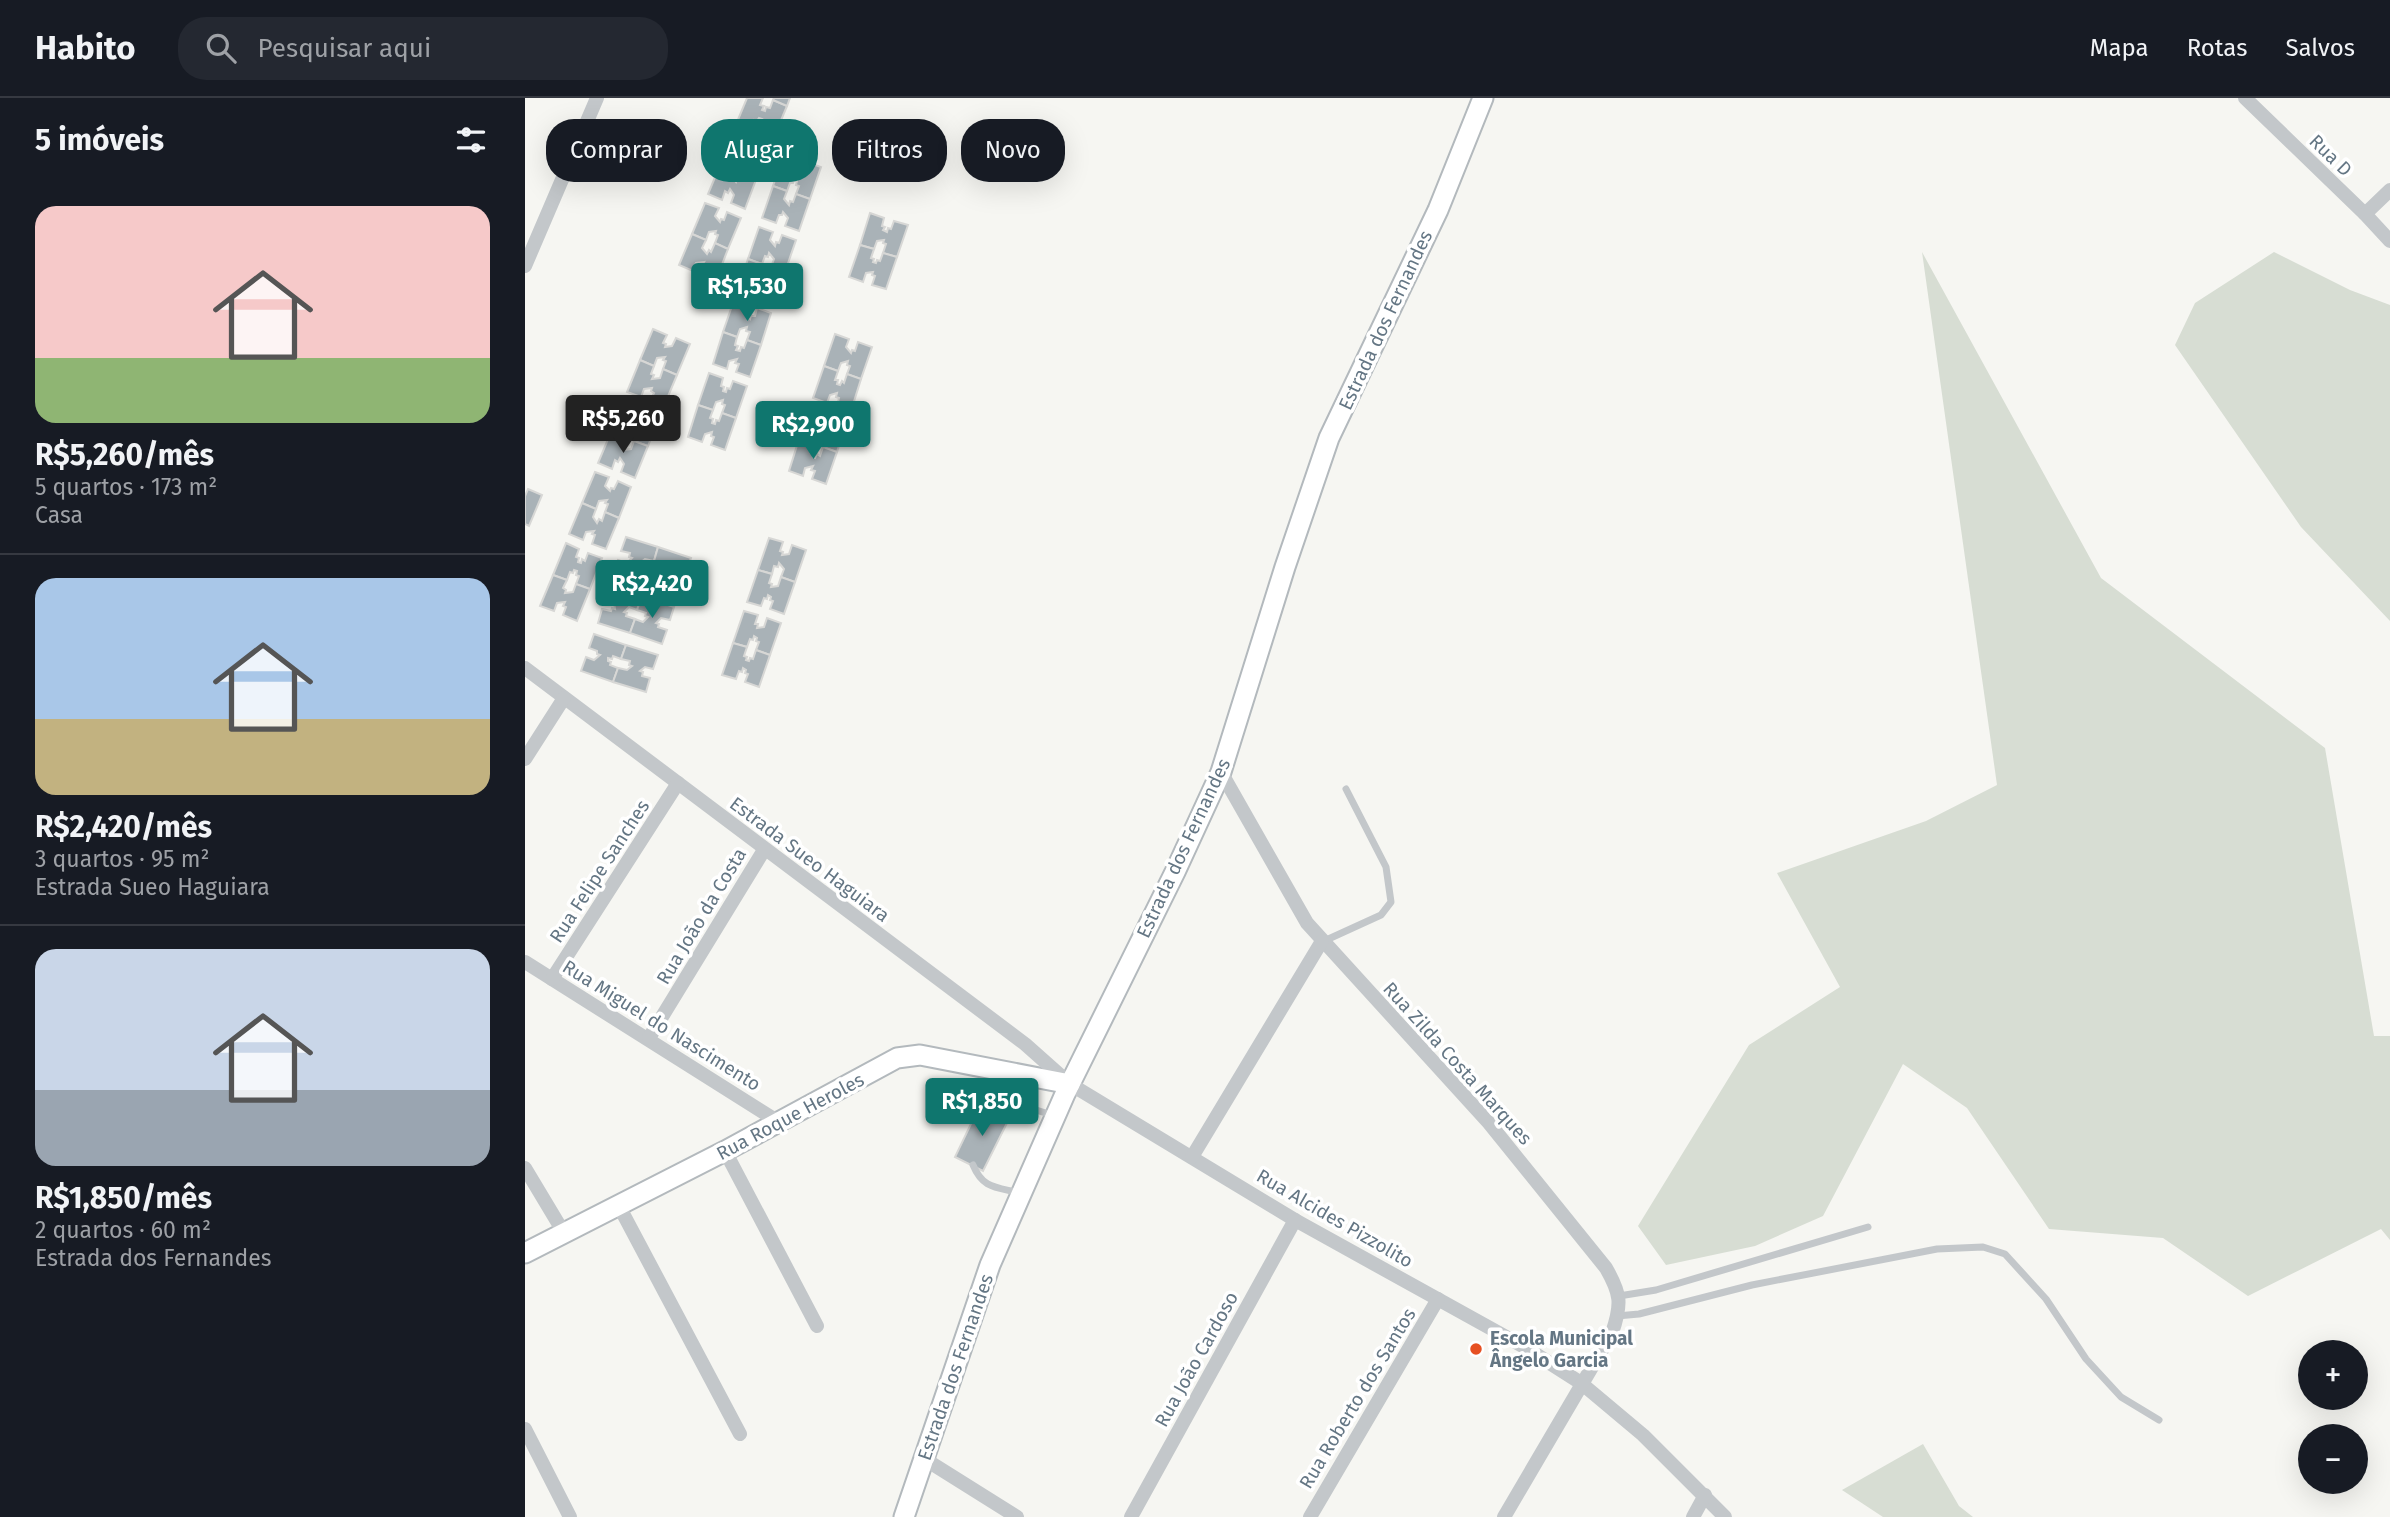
<!DOCTYPE html>
<html lang="pt">
<meta charset="utf-8">
<style>
body{margin:0;font-family:"Fira Sans",sans-serif;background:#242831;color:#f1f3f6;height:100vh;display:flex;flex-direction:column;font-size:26px;white-space:nowrap}
*{box-sizing:border-box;margin:0}
p{font-size:23px;color:#9ea1a6}
.icon{flex:none;width:38px;height:38px;fill:none;stroke:currentColor;stroke-width:2;stroke-linecap:round;stroke-linejoin:round}
.map{position:relative;flex:1;overflow:hidden}
.details{display:flex;flex-direction:column;background:#171b24;width:525px}
.details>*{flex:none}
.banner{position:absolute;left:21px;top:21px;width:665px;height:63px;display:flex;gap:14px}
.tools{position:absolute;left:1773px;top:1242px;display:grid;gap:14px}
.tools a{display:grid;place-items:center;width:70px;height:70px;border-radius:50%;background:#171b24;box-shadow:0 7px 28px #0002;font-size:35px}
.price{position:absolute;translate:-50% -60px;padding:0 16px;border-radius:7px;background:#0f766e;color:#fff;font-size:23px;line-height:46px;filter:drop-shadow(0 2px 4px #0008)}
.price::after{content:'';position:absolute;left:50%;top:42px;width:21px;height:16px;margin-left:-10px;background:inherit;clip-path:polygon(0 0,100% 0,50% 100%)}
.price.current{background:#222;color:#fff}
ul{padding:0;list-style:none}
li{display:grid;align-content:center;gap:14px;height:371px;padding:0 35px}
li+li{border-top:2px solid #363941}
li span{display:grid;place-items:center;height:217px;border-radius:21px;color:#555}
li>.icon{margin-inline-start:auto}
span .icon{width:126px;height:126px;fill:#fffc;stroke-width:1}
li b{font-size:30px}
h2{display:flex;justify-content:space-between;align-items:center;height:84px;padding:0 35px;font-size:30px}
.tag{padding:0 24px;border-radius:28px;background:#171b24;box-shadow:0 7px 28px #0002;font-size:24px;line-height:63px}
.tag.current{background:#0f766e;color:#fff}
header{display:flex;align-items:center;gap:42px;box-sizing:border-box;height:98px;padding:0 35px;background:#171b24;border-bottom:2px solid #363941}
header strong{font-size:33px}
nav{display:flex;gap:38px;margin-inline-start:auto;font-size:24px}
.search{width:490px;height:63px;background:#242831;display:flex;align-items:center;gap:18px;box-sizing:border-box;padding:0 24px;border-radius:28px;color:#9ea1a6;font-size:26px}
main{display:flex;flex:1;min-height:0}
.map>svg:first-child{display:block}
.green{fill:#d7ddd3}
.building{fill:#a9b2b7;stroke:#d7d7d5;stroke-width:2}
.lines{fill:none;stroke-linecap:round;stroke-linejoin:round}
.secondary-casing{stroke:#b3b9bd;stroke-width:23}
.lane{stroke:#c3c7ca;stroke-width:7}
.street{stroke:#c3c7ca;stroke-width:14}
.secondary{stroke:#fff;stroke-width:19}
.poi-dot{fill:#e65022;stroke:#fff;stroke-width:2.5}
.labels{text-anchor:middle;stroke-width:7;stroke-linejoin:round;paint-order:stroke}
.street-label{font-size:19px;fill:#647684;stroke:#fff}
.poi-label{font-size:19px;font-weight:bold;fill:#647684;stroke:#fff;text-anchor:start}
</style>
<header>
<strong>Habito</strong>
<div class="search"><svg class="icon" aria-label="search" viewBox="0 0 24 24"><circle cx="10" cy="10" r="6"/><path d="M15 15l6 6"/></svg>Pesquisar aqui</div>
<nav><a>Mapa</a><a>Rotas</a><a>Salvos</a></nav>
</header>
<main>
<section class="details">
<h2>5 imóveis<svg class="icon" aria-label="filters" viewBox="0 0 24 24"><path d="M4 7h16M4 17h16"/><circle cx="9" cy="7" r="2"/><circle cx="15" cy="17" r="2"/></svg></h2>
<ul>
<li><span style="background:linear-gradient(#f6c9c9 70%,#8fb573 0)"><svg class="icon" aria-label="home" viewBox="0 0 24 24"><path d="M3 11l9-7 9 7M6 9v11h12V9"/></svg></span><div><b>R$5,260/mês</b><p>5 quartos · 173 m²</p><p>Casa</p></div></li>
<li><span style="background:linear-gradient(#a9c7e8 65%,#c2b280 0)"><svg class="icon" aria-label="home" viewBox="0 0 24 24"><path d="M3 11l9-7 9 7M6 9v11h12V9"/></svg></span><div><b>R$2,420/mês</b><p>3 quartos · 95 m²</p><p>Estrada Sueo Haguiara</p></div></li>
<li><span style="background:linear-gradient(#c9d6e8 65%,#9aa5b1 0)"><svg class="icon" aria-label="home" viewBox="0 0 24 24"><path d="M3 11l9-7 9 7M6 9v11h12V9"/></svg></span><div><b>R$1,850/mês</b><p>2 quartos · 60 m²</p><p>Estrada dos Fernandes</p></div></li>
</ul>
</section>
<div class="map">
<svg width="1865" height="1419" viewBox="0 0 1865 1419">
<rect width="100%" height="100%" fill="#f6f6f2"/>
<g class="green">
<polygon points="1397,154 1576,480 1800,650 1849,938 1865,938 1865,1142 1856,1131 1723,1198 1638,1140 1524,1131 1442,1010 1378,966 1298,1118 1230,1148 1141,1167 1113,1128 1224,947 1315,889 1252,775 1401,723 1472,687"/>
<polygon points="1749,154 1825,192 1865,207 1865,523 1776,429 1650,247 1670,205"/>
<polygon points="1398,1346 1434,1408 1448,1419 1358,1419 1317,1392"/>
</g>
<g class="building">
<polygon points="222,0 238,0 235,7 239,8 237,12 240,13 241,9 245,10 248,2 262,8 249,39 235,34 239,26 235,24 237,21 234,20 232,23 229,22 226,30 212,24"/>
<polygon points="249,0 265,0 262,8 248,2"/>
<polygon points="209,33 223,39 219,47 224,53 225,50 228,51 231,43 245,48 232,79 219,74 222,66 218,60 216,63 213,62 210,70 196,65"/>
<polygon points="259,56 273,61 270,69 273,70 272,74 275,75 276,71 279,72 282,64 296,69 285,101 271,96 274,88 271,87 272,83 269,82 268,85 265,85 262,93 248,88"/>
<polygon points="196,65 210,70 206,78 211,84 212,81 215,82 219,74 232,79 220,111 206,105 209,97 205,91 203,95 200,93 197,102 183,96"/>
<polygon points="248,88 262,93 259,101 264,107 265,103 268,104 271,96 285,101 274,133 260,128 263,120 258,114 257,117 254,117 251,125 237,120"/>
<polygon points="180,105 194,110 190,118 195,124 196,121 199,122 202,114 216,120 203,151 190,145 193,137 190,136 191,133 184,134 181,142 167,136"/>
<polygon points="345,115 359,120 357,128 360,129 358,132 362,134 363,130 366,131 369,123 383,127 372,159 358,155 361,146 358,145 359,142 352,143 349,151 335,147"/>
<polygon points="234,129 248,134 245,142 250,148 251,144 254,145 257,137 271,142 260,174 246,169 249,161 244,155 243,159 240,158 237,166 223,161"/>
<polygon points="167,136 181,142 177,150 182,156 184,152 186,154 190,145 203,151 191,182 177,177 180,168 177,167 179,164 171,165 168,173 154,167"/>
<polygon points="335,147 349,151 346,160 349,161 348,164 351,165 352,162 355,163 358,155 372,159 361,191 347,187 350,178 347,177 348,174 341,175 338,184 324,179"/>
<polygon points="223,161 237,166 234,174 237,175 236,179 239,180 240,176 243,177 246,169 260,174 250,206 236,201 238,193 235,192 237,188 233,187 232,191 229,190 226,198 212,193"/>
<polygon points="209,202 223,207 220,215 225,221 226,218 230,218 232,210 246,215 236,247 222,242 225,234 221,233 222,229 215,231 212,239 198,234"/>
<polygon points="128,231 142,237 138,245 141,246 140,249 147,248 151,240 165,246 152,277 138,271 141,263 138,262 140,259 132,260 129,268 115,262"/>
<polygon points="198,234 212,239 210,247 213,248 211,252 215,253 216,249 219,250 222,242 236,247 225,279 211,274 214,266 210,265 212,261 204,263 202,271 188,266"/>
<polygon points="310,236 324,241 321,249 326,255 327,252 330,253 333,244 347,249 336,281 322,276 325,268 322,267 323,263 316,265 313,273 299,268"/>
<polygon points="115,262 129,268 126,276 129,277 127,281 135,280 138,271 152,277 139,308 125,303 129,295 126,293 127,290 119,291 116,299 102,294"/>
<polygon points="299,268 313,273 310,282 313,282 312,286 315,287 317,283 319,285 322,276 336,281 326,313 312,308 314,300 311,299 312,295 305,297 302,305 288,300"/>
<polygon points="184,275 198,280 196,288 199,289 198,293 201,294 202,290 205,291 208,283 222,288 211,320 197,315 200,307 197,306 198,302 191,304 188,312 173,307"/>
<polygon points="99,303 113,308 109,316 114,322 115,319 118,320 122,312 135,317 123,348 109,343 112,335 108,329 106,332 103,331 100,339 86,334"/>
<polygon points="173,307 188,312 185,320 188,321 187,325 190,326 191,322 194,323 197,315 211,320 200,352 186,347 189,339 186,338 187,334 180,336 177,344 163,339"/>
<polygon points="285,309 299,314 296,323 300,323 298,327 301,328 303,324 306,326 308,317 322,322 312,354 298,349 301,341 297,340 299,336 291,338 288,346 274,341"/>
<polygon points="86,334 100,339 97,347 99,349 98,352 106,351 109,343 123,348 110,380 96,374 99,366 95,360 93,364 90,362 87,371 73,365"/>
<polygon points="274,341 288,346 286,355 289,355 288,359 290,360 292,356 295,358 298,349 312,354 301,386 287,381 290,373 286,372 288,368 280,370 278,378 264,373"/>
<polygon points="70,374 84,379 80,388 85,393 86,390 89,391 93,383 106,389 94,420 80,414 83,406 80,405 82,402 74,403 71,411 57,405"/>
<polygon points="3,391 17,397 4,428 0,426 0,398"/>
<polygon points="57,405 71,411 68,419 72,425 74,421 77,423 80,414 94,420 81,451 67,446 70,437 67,436 69,433 61,434 58,442 44,436"/>
<polygon points="101,439 133,449 129,463 120,461 115,465 118,467 117,470 126,473 121,486 89,476 93,462 102,465 107,460 104,459 105,455 96,453"/>
<polygon points="244,440 258,444 255,453 258,454 257,457 264,456 267,447 281,452 270,484 256,479 259,471 254,465 253,469 249,468 247,476 233,472"/>
<polygon points="41,445 54,451 51,459 54,460 53,464 56,465 57,461 60,463 63,455 77,460 65,491 51,486 54,478 51,477 52,473 49,472 48,475 45,474 42,482 28,477"/>
<polygon points="133,449 166,460 161,474 152,471 147,476 151,477 150,480 158,483 153,497 121,486 126,473 134,475 140,470 136,469 137,466 129,463"/>
<polygon points="233,472 247,476 244,485 247,486 246,489 253,488 256,479 270,484 259,516 245,511 248,503 245,502 246,499 243,497 242,501 239,500 236,508 222,504"/>
<polygon points="28,477 42,482 38,490 41,492 40,495 48,494 51,486 65,491 52,523 38,517 41,509 38,508 40,504 32,505 29,513 15,508"/>
<polygon points="85,487 117,498 112,512 104,509 99,514 102,515 101,518 110,521 105,535 73,525 77,511 86,513 87,510 90,511 89,504 80,501"/>
<polygon points="117,498 149,509 145,522 136,520 131,525 134,526 133,529 142,532 137,546 105,535 110,521 118,524 123,519 120,518 121,515 112,512"/>
<polygon points="219,513 233,517 230,526 233,526 232,530 239,529 242,520 256,525 245,557 231,552 234,544 231,543 232,540 229,538 228,542 225,541 222,549 208,545"/>
<polygon points="69,536 101,547 96,561 88,558 87,561 83,560 83,563 86,564 85,567 93,570 88,584 56,573 61,559 69,562 75,557 72,556 72,553 64,550"/>
<polygon points="208,545 222,549 219,558 222,559 221,562 224,563 225,560 228,561 231,552 245,557 234,589 220,584 223,576 220,575 221,572 218,570 217,574 214,573 211,581 197,577"/>
<polygon points="101,547 133,557 128,571 120,569 115,573 118,574 117,578 125,580 121,594 88,584 93,570 102,572 107,568 104,567 105,563 96,561"/>
<polygon points="455,1007 484,1021 458,1073 430,1059"/>
</g>
<g class="lines">
<defs>
<g id="secondary">
<polyline points="0,1155 200,1053 372,960 395,957 545,986"/>
<polyline points="379,1419 465,1167 540,996 650,774 696,674 760,469 804,340 913,112 958,0"/>
</g>
</defs>
<use href="#secondary" class="secondary-casing"/>
<g class="lane">
<polyline points="799,843 856,817 866,804 861,769 821,691"/>
<polyline points="472,1016 481,1008 489,1005 530,1018"/>
<path d="M448,1067C458,1091 471,1089 495,1095"/>
<polyline points="1094,1198 1131,1192 1343,1129"/>
<polyline points="1092,1218 1114,1216 1227,1187 1412,1151 1458,1149 1480,1156 1521,1201 1561,1261 1596,1299 1634,1322"/>
</g>
<g class="street">
<polyline points="1720,0 1840,116 1865,143"/>
<polyline points="1840,116 1865,92"/>
<polyline points="0,168 72,0"/>
<polyline points="0,570 500,946 545,986 770,1122 1001,1250 1056,1285 1118,1337 1200,1419"/>
<polyline points="0,661 39,600"/>
<path d="M696,674L782,825L964,1025L1081,1170C1096,1196 1097,1206 1087,1235L979,1419"/>
<polyline points="0,864 252,1023"/>
<polyline points="27,881 153,685"/>
<polyline points="124,940 239,752"/>
<polyline points="200,1053 292,1228"/>
<polyline points="667,1059 797,843"/>
<polyline points="0,1070 39,1135"/>
<polyline points="94,1108 215,1336"/>
<polyline points="0,1331 45,1419"/>
<polyline points="398,1360 492,1419"/>
<polyline points="606,1419 770,1122"/>
<polyline points="785,1419 913,1201"/>
<polyline points="1168,1419 1180,1397"/>
</g>
<use href="#secondary" class="secondary"/>
</g>
<circle class="poi-dot" cx="951" cy="1251" r="7"/>
<g class="labels">
<g class="street-label">
<text transform="translate(1806 57) rotate(44)" y="7">Rua D</text>
<text transform="translate(860 222) rotate(-65)" y="7">Estrada dos Fernandes</text>
<text transform="translate(658 750) rotate(-65)" y="7">Estrada dos Fernandes</text>
<text transform="translate(285 761) rotate(37)" y="7">Estrada Sueo Haguiara</text>
<text transform="translate(74 773) rotate(-57)" y="7">Rua Felipe Sanches</text>
<text transform="translate(176 818) rotate(-59)" y="7">Rua João da Costa</text>
<text transform="translate(137 927) rotate(32)" y="7">Rua Miguel do Nascimento</text>
<text transform="translate(933 965) rotate(48)" y="7">Rua Zilda Costa Marques</text>
<text transform="translate(265 1018) rotate(-28)" y="7">Rua Roque Heroles</text>
<text transform="translate(810 1120) rotate(30)" y="7">Rua Alcides Pizzolito</text>
<text transform="translate(671 1261) rotate(-61)" y="7">Rua João Cardoso</text>
<text transform="translate(430 1269) rotate(-71)" y="7">Estrada dos Fernandes</text>
<text transform="translate(832 1300) rotate(-59)" y="7">Rua Roberto dos Santos</text>
</g>
<g class="poi-label">
<text x="965" y="1247">Escola Municipal<tspan x="965" dy="22">Ângelo Garcia</tspan></text>
</g>
</g>
</svg>
<div class="tools">
<a>+</a>
<a>−</a>
</div>
<b class="price" style="left:222px;top:225px">R$1,530</b>
<b class="price current" style="left:98px;top:357px">R$5,260</b>
<b class="price" style="left:288px;top:363px">R$2,900</b>
<b class="price" style="left:127px;top:522px">R$2,420</b>
<b class="price" style="left:457px;top:1040px">R$1,850</b>
<div class="banner">
<a class="tag">Comprar</a>
<a class="tag current">Alugar</a>
<a class="tag">Filtros</a>
<a class="tag">Novo</a>
</div>
</div>
</main>
